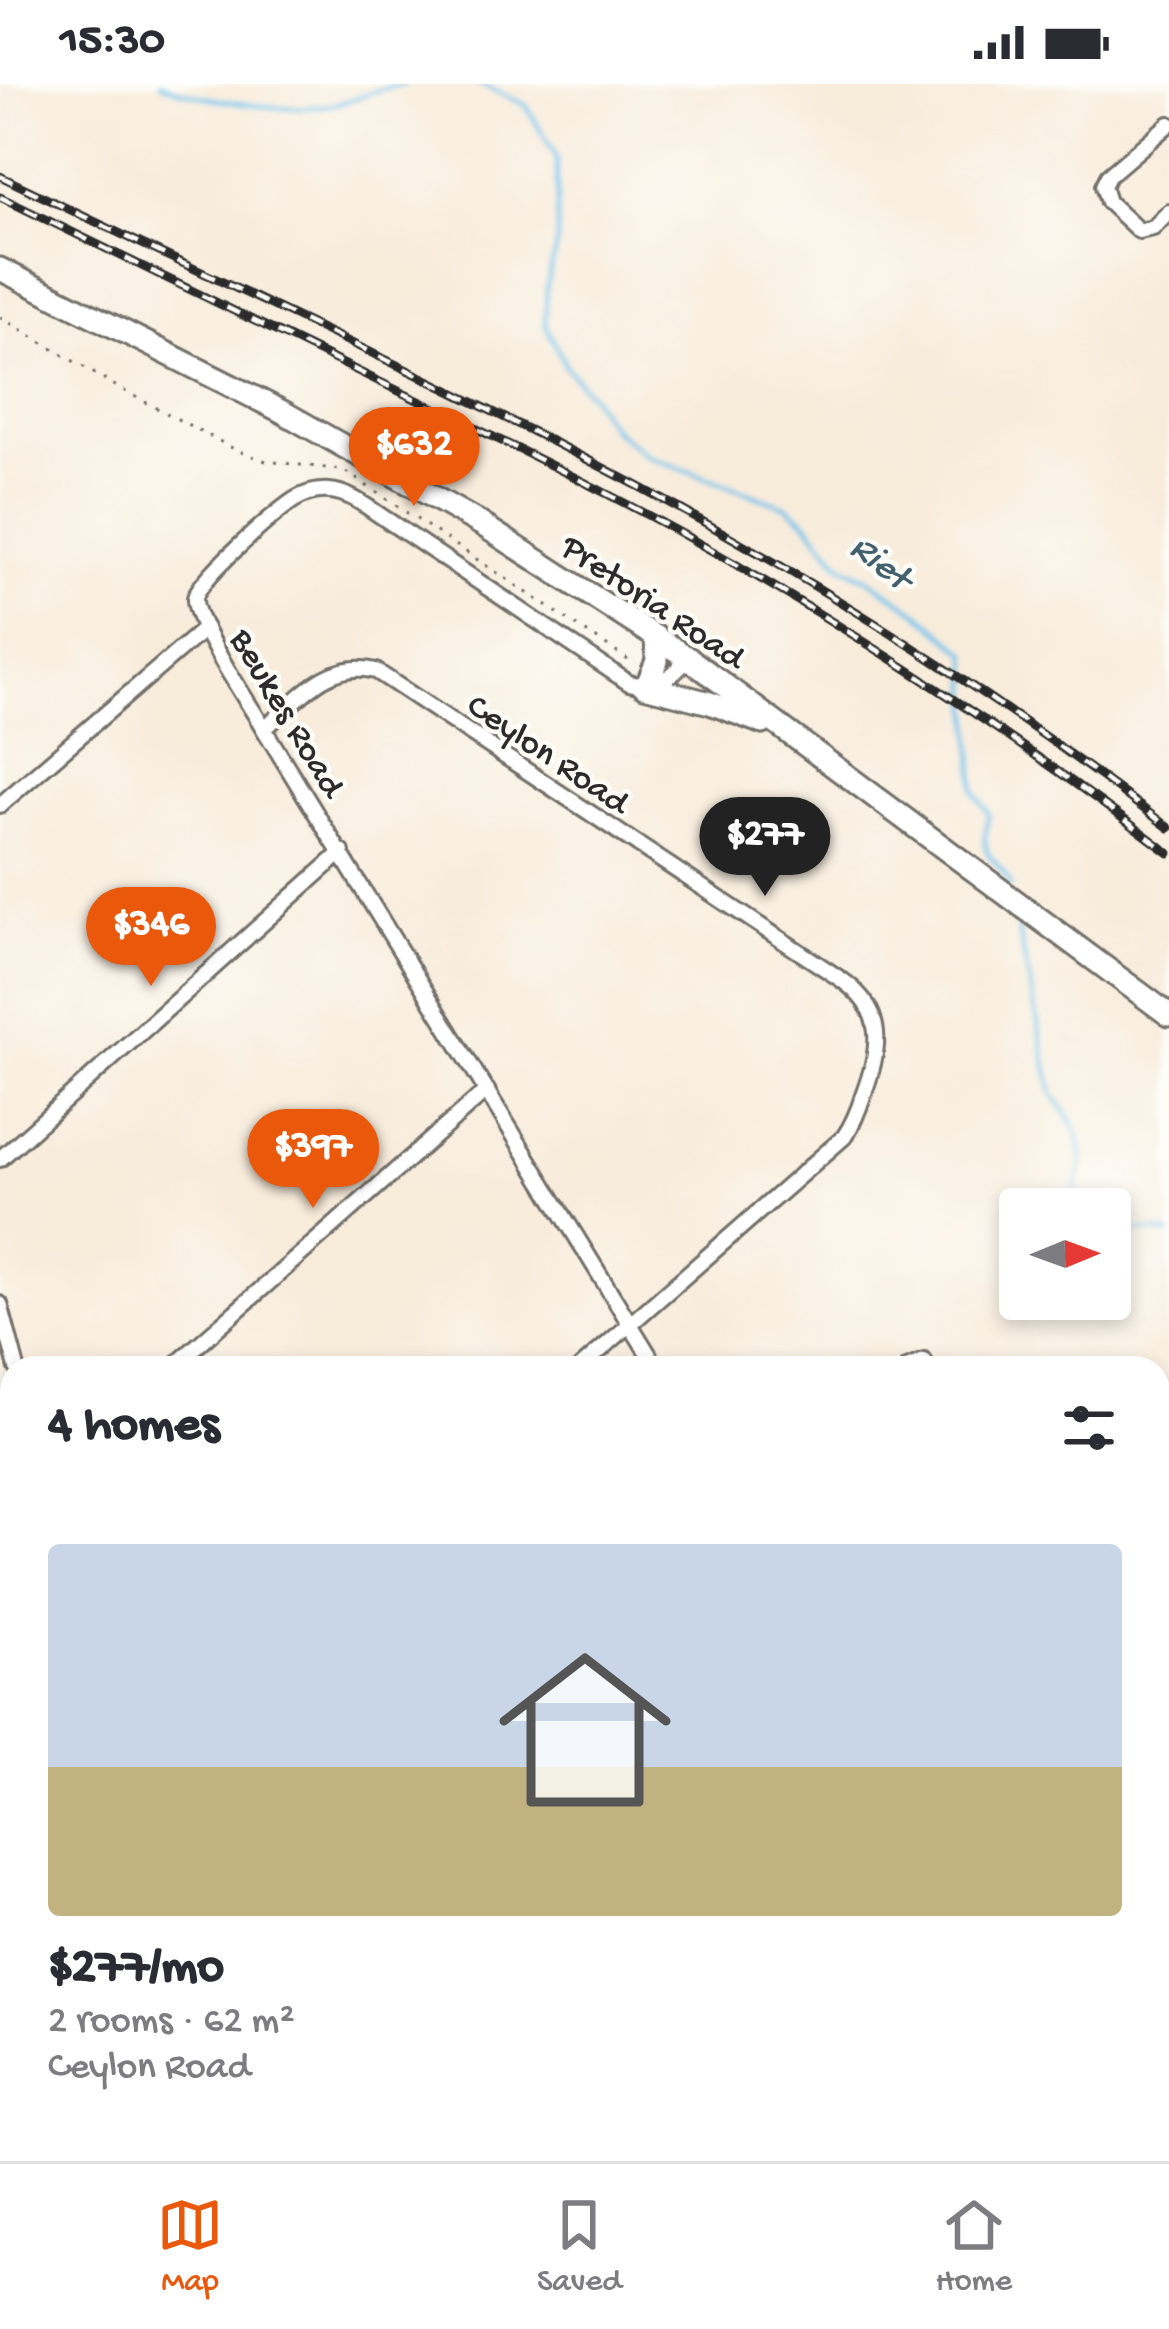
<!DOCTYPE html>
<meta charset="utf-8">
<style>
body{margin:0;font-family:"Gochi Hand",sans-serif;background:#f7f7f7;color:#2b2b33;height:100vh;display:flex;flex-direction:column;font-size:45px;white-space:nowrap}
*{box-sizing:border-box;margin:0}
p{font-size:39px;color:#7c7c81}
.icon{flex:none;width:66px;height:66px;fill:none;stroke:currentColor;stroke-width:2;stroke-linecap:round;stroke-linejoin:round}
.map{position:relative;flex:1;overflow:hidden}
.details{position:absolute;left:0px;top:1272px;width:1170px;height:807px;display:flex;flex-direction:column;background:#fff;border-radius:36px 36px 0 0;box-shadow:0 6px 18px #0003}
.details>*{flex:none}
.needle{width:78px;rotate:89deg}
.buttons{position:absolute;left:999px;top:1104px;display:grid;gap:24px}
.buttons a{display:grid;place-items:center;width:132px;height:132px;border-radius:12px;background:#fff;box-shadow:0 6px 18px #0003;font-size:60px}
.price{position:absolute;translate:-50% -102px;padding:0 27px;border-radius:42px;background:#ea580c;color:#fff;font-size:39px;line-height:78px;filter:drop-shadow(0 3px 6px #0008)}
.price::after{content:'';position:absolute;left:50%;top:72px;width:36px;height:27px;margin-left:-18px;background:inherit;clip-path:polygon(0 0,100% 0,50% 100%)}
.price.current{background:#222;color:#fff}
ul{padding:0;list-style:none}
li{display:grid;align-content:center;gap:24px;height:636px;padding:0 48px}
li+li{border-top:3px solid #e1e1e2}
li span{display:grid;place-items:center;height:372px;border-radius:12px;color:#555}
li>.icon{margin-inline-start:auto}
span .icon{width:216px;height:216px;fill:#fffc;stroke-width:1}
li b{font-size:51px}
h2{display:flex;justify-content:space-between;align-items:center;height:144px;padding:0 48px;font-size:51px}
.status{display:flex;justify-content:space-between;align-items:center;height:84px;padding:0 60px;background:#fff;direction:ltr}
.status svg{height:33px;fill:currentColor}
.tabs{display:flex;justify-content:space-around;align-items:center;height:168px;border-top:3px solid #e1e1e2;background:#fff;font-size:33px;color:#7c7c81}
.tabs a{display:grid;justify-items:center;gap:6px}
.tabs .current{color:#ea580c}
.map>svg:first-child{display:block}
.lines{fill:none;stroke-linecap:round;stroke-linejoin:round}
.stream{stroke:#6fc3ec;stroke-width:4.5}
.minor-casing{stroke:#736f69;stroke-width:20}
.primary-casing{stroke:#736f69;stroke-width:27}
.path{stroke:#736f69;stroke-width:3;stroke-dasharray:3 9;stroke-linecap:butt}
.minor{stroke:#fff;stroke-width:14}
.primary{stroke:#fff;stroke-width:21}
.rail-casing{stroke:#2b2b2b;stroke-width:9}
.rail{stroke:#fdfcf7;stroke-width:4.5;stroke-dasharray:14;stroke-linecap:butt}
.labels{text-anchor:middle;stroke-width:9;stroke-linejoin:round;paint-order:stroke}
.street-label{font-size:36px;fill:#2b2b2b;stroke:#fdfcf7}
.water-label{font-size:39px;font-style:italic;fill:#43606f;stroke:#fdfcf7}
</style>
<div class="status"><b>15:30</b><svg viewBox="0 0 49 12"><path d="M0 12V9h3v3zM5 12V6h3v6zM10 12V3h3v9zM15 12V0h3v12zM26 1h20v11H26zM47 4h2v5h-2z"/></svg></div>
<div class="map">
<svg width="1169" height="2077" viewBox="0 0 1169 2077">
<rect width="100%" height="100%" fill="#fdfcf7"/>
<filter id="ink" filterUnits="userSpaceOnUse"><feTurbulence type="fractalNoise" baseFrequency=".00833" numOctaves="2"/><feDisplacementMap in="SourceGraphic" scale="24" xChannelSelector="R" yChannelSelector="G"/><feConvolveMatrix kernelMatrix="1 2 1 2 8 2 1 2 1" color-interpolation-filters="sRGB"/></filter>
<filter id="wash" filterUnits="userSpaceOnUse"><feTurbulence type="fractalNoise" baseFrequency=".004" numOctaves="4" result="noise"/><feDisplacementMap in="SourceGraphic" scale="48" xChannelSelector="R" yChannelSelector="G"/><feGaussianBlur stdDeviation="2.7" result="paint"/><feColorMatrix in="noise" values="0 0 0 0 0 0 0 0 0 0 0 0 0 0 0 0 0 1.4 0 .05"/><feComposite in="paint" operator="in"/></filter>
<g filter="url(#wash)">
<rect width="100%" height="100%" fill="#f8ecdb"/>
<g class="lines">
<g class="stream">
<path d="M161,0C209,18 290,31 340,19C362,13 382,3 404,0"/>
<path d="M479,0L526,21L557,74V158L547,201L545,239L566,283L590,311L613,345L649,373L788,423L806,437L841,481L867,494L919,529L968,570L975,708L989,730C977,780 994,766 1011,802"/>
<path d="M1014,825L1053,1010C1069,1031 1086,1055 1081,1083C1079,1097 1074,1108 1074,1122L1077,1125"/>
<polyline points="1110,1143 1169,1150"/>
</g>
</g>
</g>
<g filter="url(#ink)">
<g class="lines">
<defs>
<g id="minor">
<polyline points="1169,40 1108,92 1103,102 1108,118 1139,147 1153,144 1169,128"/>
<path d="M264,645C297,617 329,574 376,587L842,896C886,927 881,963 864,1009C859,1025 854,1039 844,1053L580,1284"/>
<polyline points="0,721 205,544"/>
<polyline points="0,1075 342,768"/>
<polyline points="0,1220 17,1284"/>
<polyline points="172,1284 487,1006"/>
<path d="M657,1284L264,645C250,621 193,537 195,514C197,496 276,428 294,416C304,410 317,406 329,407C350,408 370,425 387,436L629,599C656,606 672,594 688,574"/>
<polyline points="907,1284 924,1277"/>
<polyline points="0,1470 12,1447"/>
<polyline points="1158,1593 1169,1593"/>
<polyline points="0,1865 12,1879"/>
<polyline points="177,2067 186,2077"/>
<polyline points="1134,2067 1140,2077"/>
<polyline points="79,2077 90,2067"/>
<polyline points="502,2077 514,2067"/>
<polyline points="857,2077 869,2067"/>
</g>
<g id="primary">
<polyline points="0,185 283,328 481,440 688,574 1169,931"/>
<polyline points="647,601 657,577 656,553"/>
<polyline points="644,602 710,619 763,639"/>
</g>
</defs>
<use href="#minor" class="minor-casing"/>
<use href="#primary" class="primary-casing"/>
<polyline class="path" points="0,233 117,303 236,366 266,377 343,386 634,580"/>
<use href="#minor" class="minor"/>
<use href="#primary" class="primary"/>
<defs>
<g id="rail">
<path d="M0,92C212,195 428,291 636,401C822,500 1002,615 1169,744"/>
<path d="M0,113C125,174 250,235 376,296C479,346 583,395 684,451C853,545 1015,652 1169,769"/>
</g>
</defs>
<use href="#rail" class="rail-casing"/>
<use href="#rail" class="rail"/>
</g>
</g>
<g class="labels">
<g class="street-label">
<text transform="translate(655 515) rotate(34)" y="13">Pretoria Road</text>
<text transform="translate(290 627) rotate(59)" y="13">Beukes Road</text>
<text transform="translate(550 667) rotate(34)" y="13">Ceylon Road</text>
</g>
<g class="water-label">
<text transform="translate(883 475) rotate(38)" y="14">Riet</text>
</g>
</g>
</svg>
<div class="buttons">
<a><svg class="needle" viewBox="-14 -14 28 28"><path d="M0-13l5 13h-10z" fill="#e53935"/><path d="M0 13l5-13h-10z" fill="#7c7c81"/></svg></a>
</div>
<b class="price" style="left:414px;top:425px">$632</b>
<b class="price current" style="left:765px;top:815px">$277</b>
<b class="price" style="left:151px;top:905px">$346</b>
<b class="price" style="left:313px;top:1127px">$397</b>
<section class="details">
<h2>4 homes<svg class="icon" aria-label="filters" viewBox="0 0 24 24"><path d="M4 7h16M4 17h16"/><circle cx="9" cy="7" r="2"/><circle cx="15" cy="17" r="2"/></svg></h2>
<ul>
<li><span style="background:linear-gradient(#c9d6e8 60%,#c2b280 0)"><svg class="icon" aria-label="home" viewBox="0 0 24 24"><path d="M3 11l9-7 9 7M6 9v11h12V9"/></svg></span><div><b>$277/mo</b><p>2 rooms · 62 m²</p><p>Ceylon Road</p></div></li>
</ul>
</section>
</div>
<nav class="tabs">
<a class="current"><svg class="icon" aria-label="map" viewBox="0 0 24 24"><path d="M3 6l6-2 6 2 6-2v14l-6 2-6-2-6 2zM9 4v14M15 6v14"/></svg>Map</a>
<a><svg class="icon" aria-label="saved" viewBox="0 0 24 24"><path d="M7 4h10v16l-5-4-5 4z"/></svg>Saved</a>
<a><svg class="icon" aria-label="home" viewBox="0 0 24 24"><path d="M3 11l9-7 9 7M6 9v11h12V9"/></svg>Home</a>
</nav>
